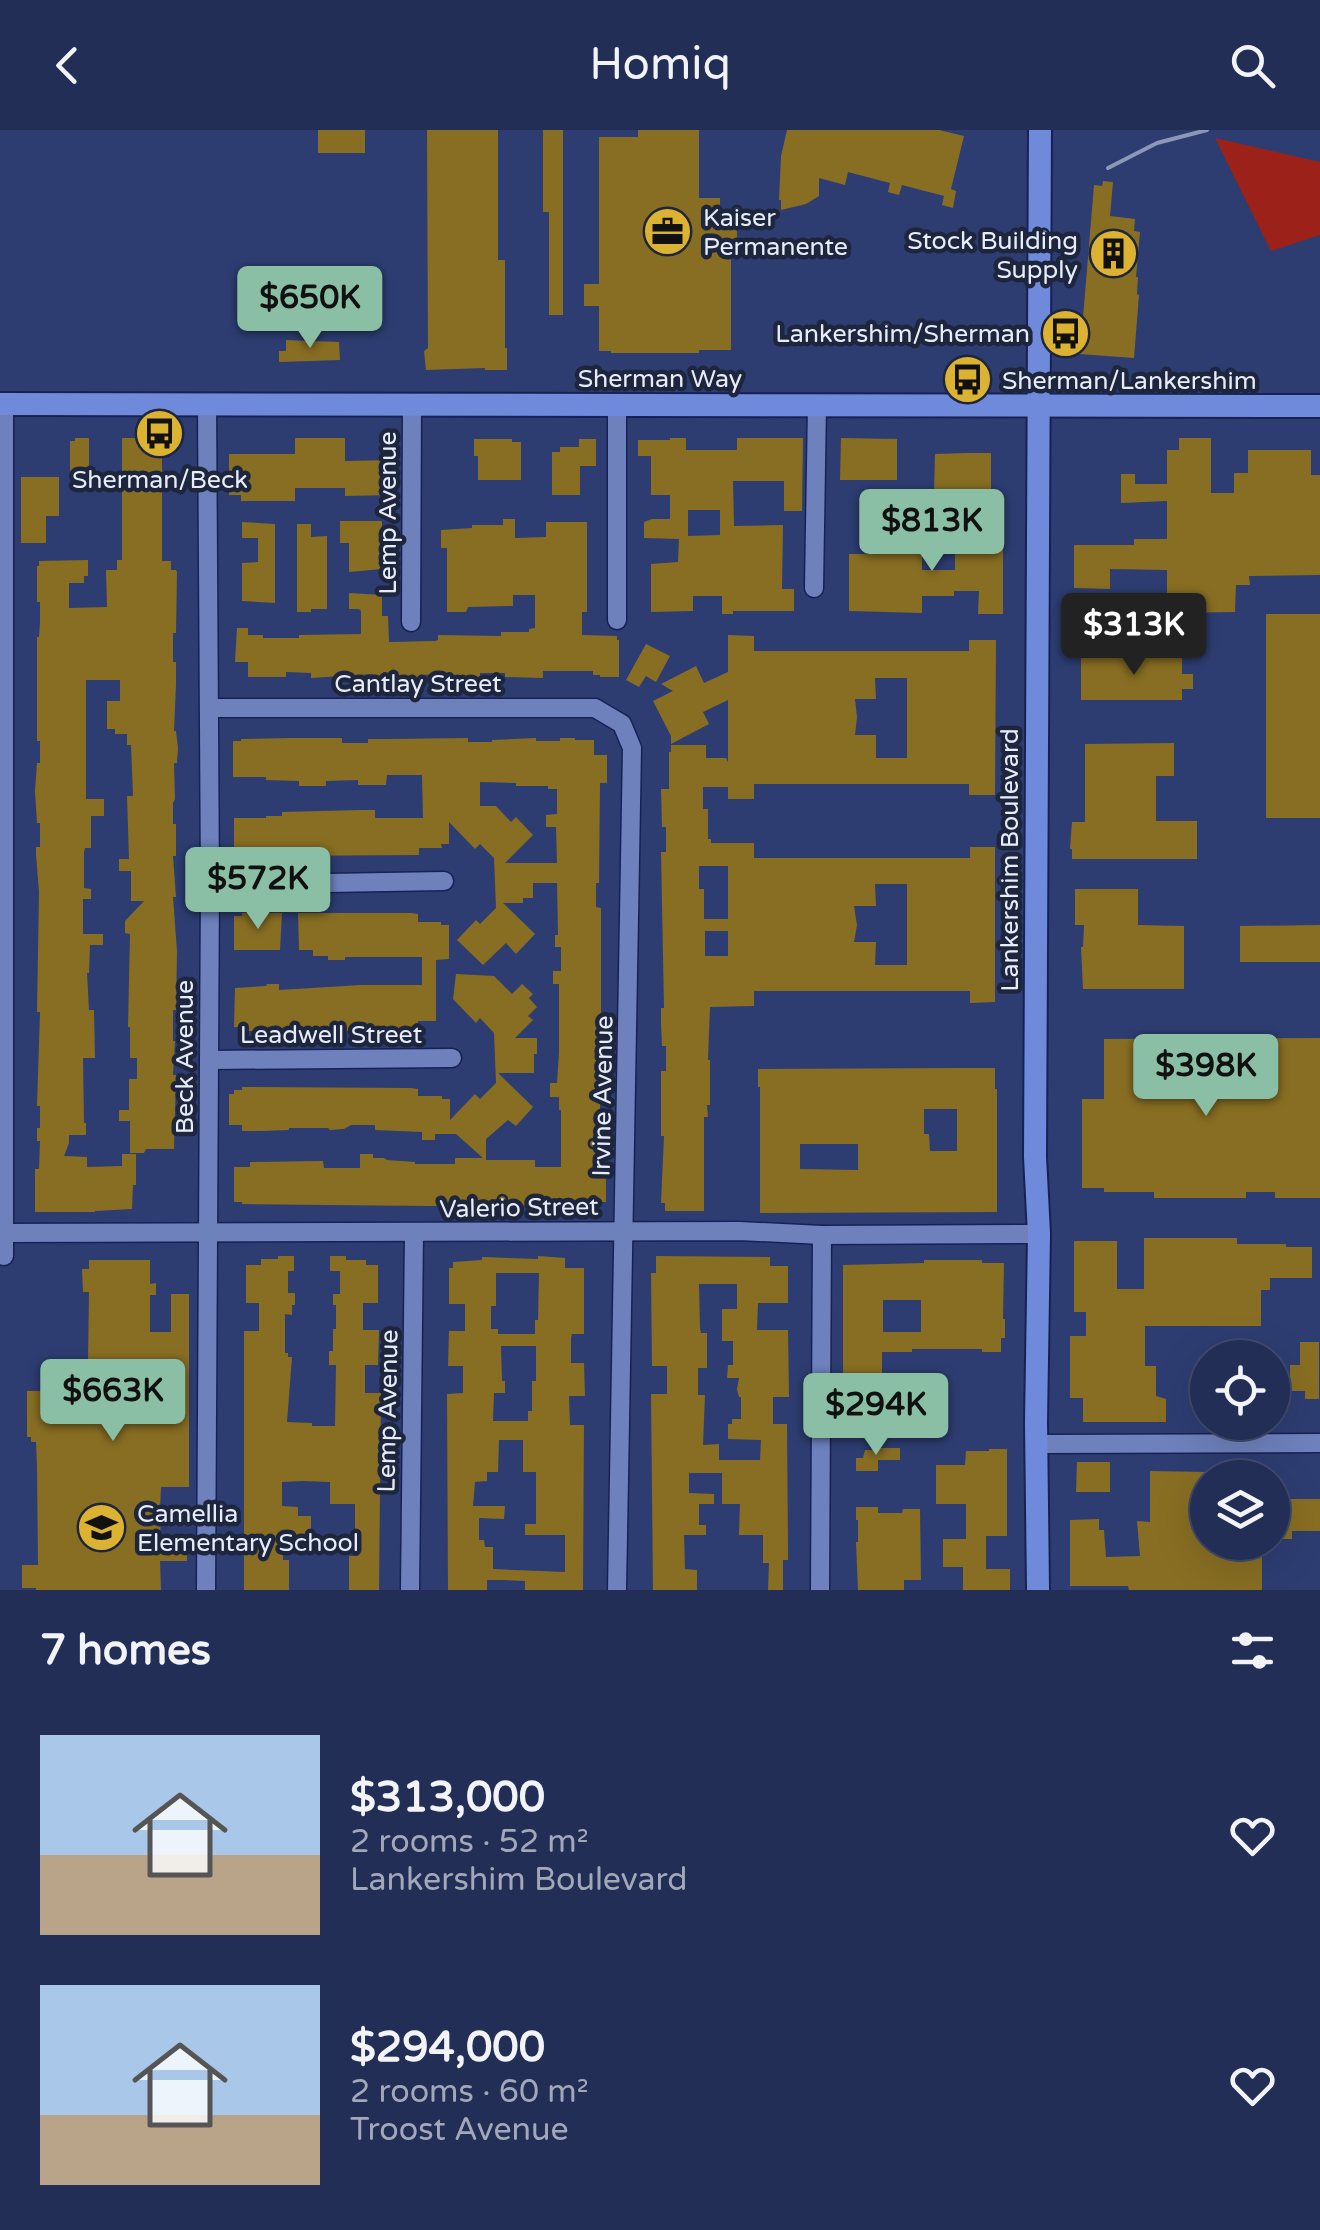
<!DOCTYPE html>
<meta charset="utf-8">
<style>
body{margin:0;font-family:"Varela Round",sans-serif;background:#2e3a5f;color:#f1f3f6;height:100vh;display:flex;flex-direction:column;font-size:38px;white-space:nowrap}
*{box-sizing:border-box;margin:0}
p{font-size:32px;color:#a2a8b9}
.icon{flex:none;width:55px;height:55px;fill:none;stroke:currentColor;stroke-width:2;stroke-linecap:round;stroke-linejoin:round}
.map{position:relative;height:1460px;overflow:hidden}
.drawer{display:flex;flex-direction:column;background:#222e55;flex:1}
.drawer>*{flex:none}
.tools{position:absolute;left:1190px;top:1210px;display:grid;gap:20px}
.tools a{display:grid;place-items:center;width:100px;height:100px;border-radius:50%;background:#222e55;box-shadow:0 10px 40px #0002,0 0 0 2px #3f4a6c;font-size:50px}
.price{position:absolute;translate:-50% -85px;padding:0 22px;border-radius:10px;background:#8abfa5;color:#111;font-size:32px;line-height:65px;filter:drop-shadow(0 2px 5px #0008)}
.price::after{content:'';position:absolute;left:50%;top:60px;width:30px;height:22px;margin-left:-15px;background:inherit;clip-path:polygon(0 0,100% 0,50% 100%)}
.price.active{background:#222;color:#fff}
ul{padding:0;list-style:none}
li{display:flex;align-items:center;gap:30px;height:250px;padding:0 40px}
li span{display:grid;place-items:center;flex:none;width:280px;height:200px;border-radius:0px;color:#555}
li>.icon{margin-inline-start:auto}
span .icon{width:120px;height:120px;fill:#fffc;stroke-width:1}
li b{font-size:42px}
h2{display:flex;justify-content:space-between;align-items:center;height:120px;padding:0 40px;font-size:42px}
header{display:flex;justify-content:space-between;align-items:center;height:130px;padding:0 40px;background:#222e55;font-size:45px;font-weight:600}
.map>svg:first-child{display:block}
.green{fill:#9c2219}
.building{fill:#886e23;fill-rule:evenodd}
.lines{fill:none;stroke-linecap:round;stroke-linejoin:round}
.minor-casing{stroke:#162254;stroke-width:21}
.major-casing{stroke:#162254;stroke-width:26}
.minor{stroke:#6e81bc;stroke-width:18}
.major{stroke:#708adb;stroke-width:22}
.rail{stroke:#8d97b7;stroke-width:4}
.labels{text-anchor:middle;stroke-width:9;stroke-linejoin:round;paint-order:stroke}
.poi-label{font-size:25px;fill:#e7ecf9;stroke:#1e263e;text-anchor:start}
.street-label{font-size:25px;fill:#e7ecf9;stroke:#1e263e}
</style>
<header><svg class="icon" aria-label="back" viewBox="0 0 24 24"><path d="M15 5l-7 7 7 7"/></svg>Homiq<svg class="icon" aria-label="search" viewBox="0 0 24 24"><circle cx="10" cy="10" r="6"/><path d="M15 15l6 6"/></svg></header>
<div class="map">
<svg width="1320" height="1460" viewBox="0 0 1320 1460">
<rect width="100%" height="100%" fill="#2d3d71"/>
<polygon class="green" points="1215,8 1320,32 1320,105 1271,121"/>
<g class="building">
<rect x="318" y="0" width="47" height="23"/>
<polygon points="427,0 498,0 498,130 505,130 505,218 507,218 507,240 485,240 485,238 426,240 424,221 428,218"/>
<polygon points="543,0 563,0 563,185 549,185 549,82 543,82"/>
<polygon points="638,0 699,0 699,68 720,68 720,90 737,90 737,112 731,112 731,220 699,220 699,223 611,223 611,221 599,221 599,176 584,176 584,154 599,154 599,7 638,7"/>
<polygon points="787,0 939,0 964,6 951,59 956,61 953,78 942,75 944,66 902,55 899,65 888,62 890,53 848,42 845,55 819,48 819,66 806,74 781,80 781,70 779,70 781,26"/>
<polygon points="1103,51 1113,52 1110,86 1135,89 1134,101 1140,102 1136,147 1138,147 1137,164 1139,165 1134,228 1080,224 1094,55 1102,56"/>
<polygon points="286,210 339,212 340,230 279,232 279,221 286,221"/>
<polygon points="75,308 89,308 89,344 70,344 70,311 75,311"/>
<polygon points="122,308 162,308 162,431 171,431 171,440 176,440 177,442 176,503 173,503 173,532 176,532 176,555 174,601 176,601 178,618 177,633 174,633 175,669 173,673 173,694 176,694 176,726 173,726 176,767 173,767 177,821 176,880 173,880 173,911 175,911 173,945 176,945 174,1019 146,1019 144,1023 130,1023 130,991 119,991 119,980 129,980 129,949 137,949 137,928 130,928 130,897 128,897 130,804 125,803 125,791 144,771 131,771 131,741 119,741 119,729 129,729 127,666 133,666 131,615 127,615 127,604 115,604 115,599 107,599 107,571 120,571 120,550 86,550 86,669 104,669 104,686 91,686 91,718 85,718 84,722 84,758 91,759 91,769 83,769 83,804 103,804 103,815 90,815 89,843 87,843 89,880 94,880 95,928 83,928 84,993 86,993 86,1005 69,1005 69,1013 64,1026 87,1027 87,1037 122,1036 122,1024 136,1024 136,1055 133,1055 132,1079 95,1081 95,1082 35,1082 35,1039 39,1039 40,1011 37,1011 37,998 40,998 40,976 37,976 40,882 37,882 39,762 36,724 36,717 40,717 40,693 37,693 35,661 37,633 40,633 40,611 37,611 37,507 39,507 40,493 40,472 37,472 37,436 39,436 39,431 88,430 88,446 84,446 84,453 69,453 69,478 107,477 106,440 117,440 117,430 122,430"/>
<polygon points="295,308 345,308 345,331 394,330 394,365 345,366 345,358 295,358 295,371 241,371 241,365 229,365 229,324 295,324"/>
<path d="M670,308H686V320H737V308H803L802,381H784V351H733L734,396L783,395L782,459H794V481H733V484H722V466H693V481L651,482V434L678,432L679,409L644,408V392L652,389H670V365H651V326H638V310H670ZM688,380H720V405L688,406Z"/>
<polygon points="841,308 897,309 897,350 840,350"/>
<polygon points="1179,308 1211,308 1211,363 1234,363 1234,343 1248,343 1248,320 1311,320 1311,345 1320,345 1320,445 1249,446 1250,455 1236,455 1235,482 1167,483 1167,440 1110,439 1110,459 1074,458 1074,415 1134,415 1134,409 1167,409 1167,371 1121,373 1121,344 1135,344 1135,354 1167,354 1167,320 1179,320"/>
<polygon points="474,309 512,309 512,312 521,312 521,350 478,350 478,326 474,326"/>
<polygon points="579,309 596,309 596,336 580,336 580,365 552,365 552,322 560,322 560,317 579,317"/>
<polygon points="966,323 991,323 991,363 934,363 935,324"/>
<polygon points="21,347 59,347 59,386 46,386 46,413 21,413"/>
<polygon points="503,389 515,389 515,408 546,407 546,392 587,392 587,482 582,482 582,505 617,506 617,510 619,510 619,547 600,547 600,545 593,545 593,541 543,541 543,548 505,547 505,543 480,543 480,548 442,547 442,544 420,545 420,548 373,548 373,544 311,548 311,543 286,542 286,547 248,547 248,532 235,532 237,498 248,498 248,505 263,505 263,508 299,508 299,505 361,504 361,481 359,479 349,479 349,463 382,465 382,486 388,486 389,512 435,511 438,510 438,505 501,506 501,502 529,502 529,499 535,498 535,465 513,465 513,476 468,477 466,482 447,482 447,418 441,418 441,400 472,398 472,395 503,395"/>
<polygon points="955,390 1003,390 1003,484 978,484 979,461 954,461 954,466 922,466 922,483 849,481 849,424 909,424 909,421 922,421 922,440 955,440"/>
<polygon points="340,391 382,391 382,439 349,442 349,413 340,413"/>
<polygon points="242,392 275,394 275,473 242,471 242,433 258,432 258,408 242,408"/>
<polygon points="297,394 311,394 311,407 327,406 327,479 311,479 311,482 297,482"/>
<rect x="1266" y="484" width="54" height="204"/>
<path d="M728,505L754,506V521H969V510H996L995,665H969V654H754V669H728V657H703V679H708V709H711V713H754V728H970V717H995V872L970,873V861H754V876L710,877L708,930H710V975H707L708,987H704V1081H665V1073H661L664,1006H661V941H666V916H662L661,894V878H664L661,722H666V697H662L661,659H669V622H671V615H706V628H726L728,632V570L703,582L709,594L671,614V606L653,571L673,561L661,554L696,536L704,553L728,542ZM875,548H907V628H876V605H855L857,587L855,569H876ZM699,736H728V789H704V759H699ZM875,754H907V835H875L876,812H854L857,795L854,776H876ZM705,801H728V826H705Z"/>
<polygon points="646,514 670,526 656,552 646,546 639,557 626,550"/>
<polygon points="1081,526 1182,526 1182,544 1193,544 1193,559 1182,559 1182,570 1081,570"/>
<path d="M292,608H342V613H368V609H391L468,608V612H492V610L536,608V611H560V608H575V610H594V625H607V653H600L599,753H596V777L601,778V918L599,942H597V966H600V1029L606,1030V1072H599V1075L430,1076L242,1074V1072H234V1037H250V1032L323,1031L324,1038H360V1024H373V1028H384L387,1030L415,1032V1034H455V1028H483L456,1004H435V1010H422V1002L375,1000V995H351L344,999L330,1000L328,998H289V1000L261,1001H242V995H229V964H234V960H242V957L411,958L418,959V966H442V969H450V990L475,964L480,969L496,953L494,903L480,888L476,893L453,869L456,844L494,846L512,864L522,854L533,864L529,868L537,877L528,886L533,890L515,908H537V924H534V943H498L533,977L516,996L508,990L486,1009V1030H535V1037H561V980H559V967H550V953H557L559,922V854H553V841H561V817H555V805H558L557,753H533V768H523V773H503L535,804L516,824L506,813L483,835L457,810L476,790L480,794L496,778L494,728L480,714L475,719L449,692V714H441L442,718H419V725L273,726L242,725V722H234V688H266V686H282V682L361,680H375V688H423L422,645H387L386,655H358V650L326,651V656H299V651L266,650V647H233V611H241V609ZM480,652L516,653V656H548V659H557V684L546,685V697H556L557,733H505L533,705L516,687L511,692L496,676H480Z"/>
<polygon points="1174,613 1174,646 1156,646 1156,691 1197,691 1197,729 1072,729 1072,719 1070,719 1072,692 1085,692 1085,614"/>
<polygon points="1075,759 1138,759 1138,795 1184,796 1184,859 1083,859 1081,817 1083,817 1084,795 1075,795"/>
<polygon points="242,783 282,783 280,820 234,820 234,786 242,786"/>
<polygon points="298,783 411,783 418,784 418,792 441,792 441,795 449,795 449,829 436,830 436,891 418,891 418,898 411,898 411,901 242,901 242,897 234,897 235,858 266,856 267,854 279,854 279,860 361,855 422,855 422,827 345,827 345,830 328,830 328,826 313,826 313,820 299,820"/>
<polygon points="1320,795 1320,832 1240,832 1240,796"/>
<polygon points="1320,908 1320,1068 1275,1068 1275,1062 1246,1062 1246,1068 1154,1068 1154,1062 1104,1062 1104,1058 1082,1058 1082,969 1104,969 1104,909"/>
<path d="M957,938H995V959H997V1082L760,1083V957H758V939ZM924,979H957V1021H930L929,1004H924ZM800,1014H858V1040L800,1039Z"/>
<polygon points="1144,1108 1237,1108 1237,1114 1286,1114 1286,1117 1312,1117 1312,1148 1270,1148 1270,1160 1261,1160 1261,1196 1145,1196 1145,1236 1156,1236 1156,1266 1166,1269 1166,1292 1083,1292 1083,1268 1070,1268 1070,1206 1086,1206 1086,1182 1074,1182 1074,1111 1117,1111 1117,1159 1144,1159"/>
<polygon points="278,1126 294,1126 294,1141 288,1141 288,1163 295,1163 295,1175 292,1175 292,1185 285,1184 285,1223 288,1223 288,1227 292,1227 287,1292 312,1293 312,1296 335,1296 336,1235 329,1235 329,1221 333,1221 333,1199 336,1199 336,1175 333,1175 333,1164 340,1164 340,1141 330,1141 330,1126 346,1126 346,1130 366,1130 366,1135 378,1135 378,1173 363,1173 363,1200 379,1200 378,1235 365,1235 365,1263 381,1263 379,1460 349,1460 349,1426 358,1426 358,1405 355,1405 355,1374 330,1374 330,1352 303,1351 282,1352 282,1376 298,1377 298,1386 311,1386 311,1406 283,1407 283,1430 289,1430 289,1460 244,1460 244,1201 259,1201 259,1173 246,1173 246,1135 261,1135 261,1129 278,1129"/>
<path d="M538,1126L565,1128V1138H584V1204H572L571,1208V1233H584L585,1266H569L570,1295H584L583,1460H525V1451L502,1450H487V1460H448L447,1264L463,1263V1236H448L449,1201H465V1174H449V1138H453V1132L482,1130V1127L538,1129ZM496,1143H539L538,1190H535V1204H498V1199H491V1176H496ZM501,1216H536V1251H532V1281H528V1291H493L494,1263H505V1251H502ZM499,1310H523V1342H536V1394H525V1405H565V1442L493,1439V1417H485L484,1410H479V1388L504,1389L505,1376H473L475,1352L487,1351V1342H498Z"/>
<path d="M656,1126L770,1127V1136H788V1173H758L757,1200H788L789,1267H773V1294H787L788,1418V1430H783V1460H768L769,1433H763V1405H739L740,1374H722V1343H689V1363L714,1364V1374H699V1395H706V1405H684L685,1439L697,1440V1460H653L651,1264H667V1236H652L651,1143H656ZM699,1154H737V1179H722V1211H733V1235H728L727,1248H739L737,1259L739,1267H741V1289H732V1294H728V1309L761,1310L760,1330H719V1314L703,1315L705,1265H698V1238H707V1203H701L700,1198Z"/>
<path d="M89,1130H150V1154L156,1153V1165H150V1202H171V1164H189V1357H161L160,1379L161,1418H187V1431H160L161,1460H36V1458H22V1435H38L37,1337L36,1312H31V1307H27V1261H76V1258L91,1257H119V1232L88,1231L89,1162H83L82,1139H89ZM149,1233H171V1258H150Z"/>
<path d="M924,1130H982V1133H1004L1003,1189H1005V1208H1001V1222H982V1219H912V1222H882V1256H879V1279H860V1274H843V1135L924,1133ZM883,1170H921V1202H883Z"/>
<polygon points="1300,1212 1319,1212 1319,1269 1305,1269 1305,1261 1290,1261 1290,1235 1300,1235"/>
<polygon points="876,1318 900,1318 900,1330 878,1330 878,1341 856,1341 856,1328 863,1328 865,1320 876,1320"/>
<polygon points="989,1319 1007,1319 1007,1406 986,1406 986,1439 1010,1439 1010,1460 963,1460 963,1437 943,1437 943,1409 966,1409 966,1374 936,1374 936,1335 965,1335 966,1321 989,1321"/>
<polygon points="1077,1332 1110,1332 1110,1362 1076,1362"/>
<polygon points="1150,1341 1208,1342 1208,1412 1232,1412 1233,1427 1262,1427 1262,1460 1129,1460 1128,1456 1070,1456 1070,1390 1099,1389 1099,1400 1104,1400 1106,1427 1140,1426 1137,1391 1150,1392"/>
<polygon points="1272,1369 1320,1369 1320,1401 1292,1401 1292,1409 1272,1409"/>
<polygon points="856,1377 878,1377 878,1383 902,1383 903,1379 920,1379 921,1450 904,1450 904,1460 858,1460 856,1412 858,1412 858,1390 856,1390"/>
</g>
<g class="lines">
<defs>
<g id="minor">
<polyline points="4,274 4,1126"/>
<polyline points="814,458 817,275"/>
<polyline points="617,490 617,275"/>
<polyline points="411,492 412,275"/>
<polyline points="210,578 595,578 622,594 632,618 617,1460"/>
<polyline points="210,755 444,751"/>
<polyline points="209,930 452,928"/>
<polyline points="0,1103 739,1101 822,1105 1039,1104"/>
<polyline points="1037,1314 1320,1313"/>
<polyline points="206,1460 210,755 207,274"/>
<polyline points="410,1460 414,1103"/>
<polyline points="820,1460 822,1105"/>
</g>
<g id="major">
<polyline points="0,274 1320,276"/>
<polyline points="1038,1460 1036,1292 1039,1104 1035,1027 1040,0"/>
</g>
</defs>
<use href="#minor" class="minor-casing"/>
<use href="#major" class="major-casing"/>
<use href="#minor" class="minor"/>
<use href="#major" class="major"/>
<polyline class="rail" points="1108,38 1157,13 1207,0"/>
</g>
<defs>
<symbol id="office-disc" viewBox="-11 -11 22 22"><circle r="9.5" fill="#dcb233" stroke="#1e263e"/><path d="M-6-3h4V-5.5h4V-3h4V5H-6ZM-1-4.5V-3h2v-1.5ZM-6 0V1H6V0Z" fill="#111"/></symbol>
<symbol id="building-disc" viewBox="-11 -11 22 22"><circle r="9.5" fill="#dcb233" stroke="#1e263e"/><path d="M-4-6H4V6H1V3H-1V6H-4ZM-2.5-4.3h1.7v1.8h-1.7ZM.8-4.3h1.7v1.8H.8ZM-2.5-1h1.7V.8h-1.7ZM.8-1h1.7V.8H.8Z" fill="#111"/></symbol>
<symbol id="bus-disc" viewBox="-11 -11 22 22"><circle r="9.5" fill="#dcb233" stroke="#1e263e"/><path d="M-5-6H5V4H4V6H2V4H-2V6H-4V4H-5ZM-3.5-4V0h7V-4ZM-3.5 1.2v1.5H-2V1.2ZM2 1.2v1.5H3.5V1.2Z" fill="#111"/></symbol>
<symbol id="school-disc" viewBox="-11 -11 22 22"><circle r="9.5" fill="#dcb233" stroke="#1e263e"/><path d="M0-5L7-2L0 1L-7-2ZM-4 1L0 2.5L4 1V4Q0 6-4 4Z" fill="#111"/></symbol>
</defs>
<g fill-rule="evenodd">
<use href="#office-disc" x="640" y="74" width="55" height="55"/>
<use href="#building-disc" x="1086" y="96" width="55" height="55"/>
<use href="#bus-disc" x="1038" y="176" width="55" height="55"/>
<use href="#bus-disc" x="940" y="222" width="55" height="55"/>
<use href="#bus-disc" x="132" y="276" width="55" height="55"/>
<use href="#school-disc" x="74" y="1370" width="55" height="55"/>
</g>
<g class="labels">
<g class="poi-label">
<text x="703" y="96">Kaiser<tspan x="703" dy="29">Permanente</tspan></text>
<text x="1078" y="119" text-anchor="end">Stock Building<tspan x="1078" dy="29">Supply</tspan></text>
<text x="1030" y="212" text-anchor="end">Lankershim/Sherman</text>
<text x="1002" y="259">Sherman/Lankershim</text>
<text x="160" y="358" text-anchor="middle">Sherman/Beck</text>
<text x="137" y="1392">Camellia<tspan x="137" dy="29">Elementary School</tspan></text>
</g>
<g class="street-label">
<text x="660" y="257">Sherman Way</text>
<text transform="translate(387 383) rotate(-90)" y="9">Lemp Avenue</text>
<text x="418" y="562">Cantlay Street</text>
<text transform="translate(1009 730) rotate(-90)" y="9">Lankershim Boulevard</text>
<text x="331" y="913">Leadwell Street</text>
<text transform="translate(184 927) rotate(-90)" y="9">Beck Avenue</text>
<text transform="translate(602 966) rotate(-89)" y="9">Irvine Avenue</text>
<text transform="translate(519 1077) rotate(-1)" y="9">Valerio Street</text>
<text transform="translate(387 1281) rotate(-89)" y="9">Lemp Avenue</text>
</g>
</g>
</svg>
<div class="tools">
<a><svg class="icon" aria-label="locate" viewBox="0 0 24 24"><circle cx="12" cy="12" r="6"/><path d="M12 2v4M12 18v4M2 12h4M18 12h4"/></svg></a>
<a><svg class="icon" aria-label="layers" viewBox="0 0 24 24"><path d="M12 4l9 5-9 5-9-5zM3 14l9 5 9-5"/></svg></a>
</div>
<b class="price" style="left:310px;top:221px">$650K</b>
<b class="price" style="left:932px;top:444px">$813K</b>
<b class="price active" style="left:1134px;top:548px">$313K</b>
<b class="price" style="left:258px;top:802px">$572K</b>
<b class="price" style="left:1206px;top:989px">$398K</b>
<b class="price" style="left:113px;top:1314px">$663K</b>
<b class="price" style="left:876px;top:1328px">$294K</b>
</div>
<section class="drawer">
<h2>7 homes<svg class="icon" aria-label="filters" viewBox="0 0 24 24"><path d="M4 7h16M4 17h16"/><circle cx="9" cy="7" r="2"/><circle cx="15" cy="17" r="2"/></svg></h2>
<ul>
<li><span style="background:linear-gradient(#a9c7e8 60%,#b9a48a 0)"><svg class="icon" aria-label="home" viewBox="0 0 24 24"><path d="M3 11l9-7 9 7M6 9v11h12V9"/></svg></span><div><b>$313,000</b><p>2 rooms · 52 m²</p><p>Lankershim Boulevard</p></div><svg class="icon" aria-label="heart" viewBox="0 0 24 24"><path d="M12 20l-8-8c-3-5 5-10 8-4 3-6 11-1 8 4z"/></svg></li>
<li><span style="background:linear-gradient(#a9c7e8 65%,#b9a48a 0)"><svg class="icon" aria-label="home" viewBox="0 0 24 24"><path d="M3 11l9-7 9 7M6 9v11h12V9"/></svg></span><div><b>$294,000</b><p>2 rooms · 60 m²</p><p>Troost Avenue</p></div><svg class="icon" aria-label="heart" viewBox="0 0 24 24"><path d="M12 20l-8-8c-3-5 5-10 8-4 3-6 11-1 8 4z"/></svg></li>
</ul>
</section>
